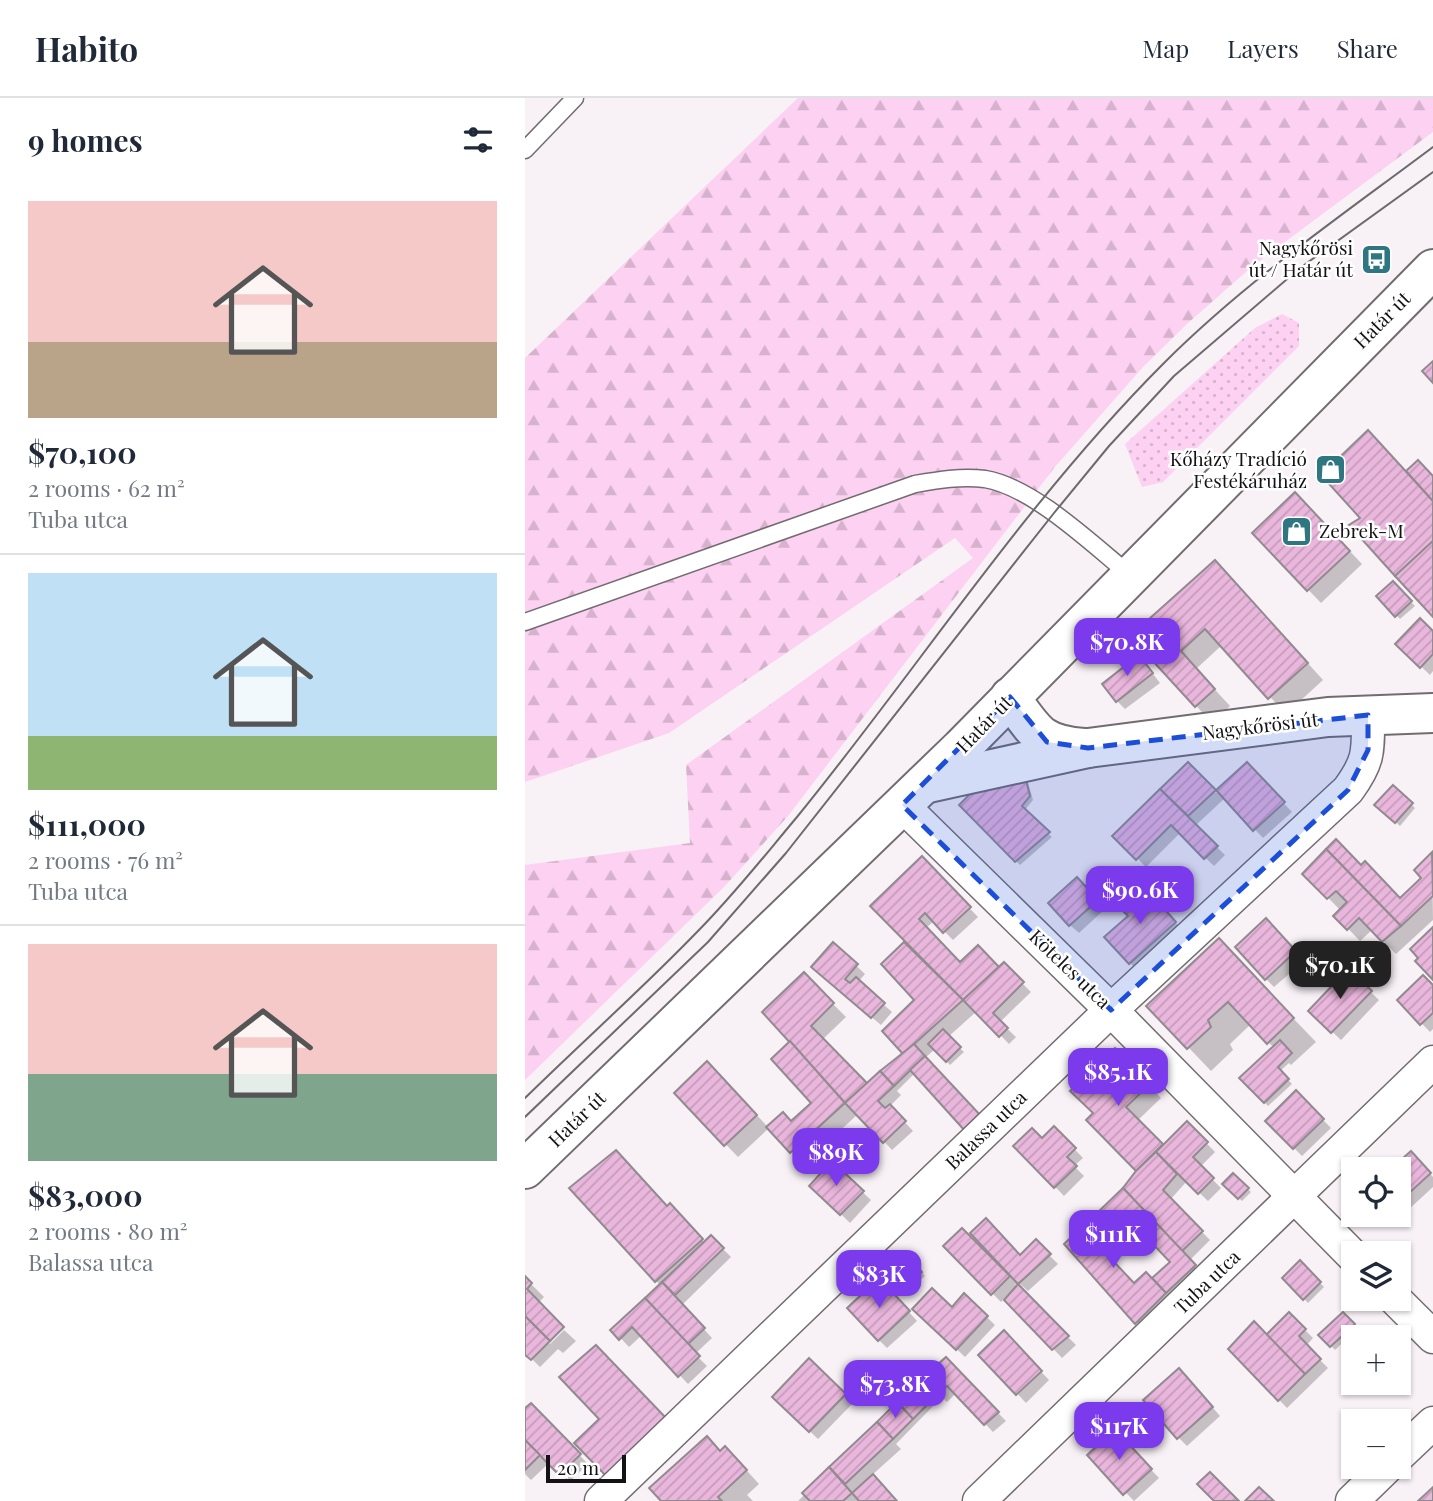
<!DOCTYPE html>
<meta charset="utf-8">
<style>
body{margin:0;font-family:"Playfair Display",serif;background:#f2f2f3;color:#1f2937;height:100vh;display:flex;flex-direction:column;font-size:26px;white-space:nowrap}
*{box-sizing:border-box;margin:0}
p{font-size:23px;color:#747a83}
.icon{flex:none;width:38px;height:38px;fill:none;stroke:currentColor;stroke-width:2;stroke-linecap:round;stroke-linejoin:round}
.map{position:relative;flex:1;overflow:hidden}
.drawer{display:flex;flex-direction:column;background:#fff;width:525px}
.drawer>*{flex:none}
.controls{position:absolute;left:816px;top:1059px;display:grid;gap:14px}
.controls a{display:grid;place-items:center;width:70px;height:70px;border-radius:0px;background:#fff;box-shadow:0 2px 5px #0004;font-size:35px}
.scale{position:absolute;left:21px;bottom:18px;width:80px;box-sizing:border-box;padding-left:7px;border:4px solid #141214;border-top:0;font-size:19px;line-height:24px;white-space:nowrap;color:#141214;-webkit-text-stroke:5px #fff;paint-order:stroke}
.price{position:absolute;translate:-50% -60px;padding:0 16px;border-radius:14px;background:#7c3aed;color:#fff;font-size:23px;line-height:46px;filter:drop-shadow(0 2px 4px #0008)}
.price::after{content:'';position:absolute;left:50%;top:42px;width:21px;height:16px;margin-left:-10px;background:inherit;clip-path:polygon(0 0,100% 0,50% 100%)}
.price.active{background:#222;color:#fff}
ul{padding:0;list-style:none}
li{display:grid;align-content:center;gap:14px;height:371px;padding:0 28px}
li+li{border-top:2px solid #e0e1e3}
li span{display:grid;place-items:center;height:217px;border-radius:0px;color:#555}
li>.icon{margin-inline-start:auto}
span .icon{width:126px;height:126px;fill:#fffc;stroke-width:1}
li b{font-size:30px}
h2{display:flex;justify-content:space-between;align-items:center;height:84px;padding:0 28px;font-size:30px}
header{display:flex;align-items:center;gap:42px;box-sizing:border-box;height:98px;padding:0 35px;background:#fff;border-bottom:2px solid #e0e1e3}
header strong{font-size:33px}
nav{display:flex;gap:38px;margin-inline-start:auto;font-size:24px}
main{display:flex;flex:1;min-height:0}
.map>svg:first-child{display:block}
.grass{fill:url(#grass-dots)}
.forest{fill:url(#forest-firs)}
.shadow{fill:#0003;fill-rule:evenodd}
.building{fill:url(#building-hatch);stroke:#918b8f;stroke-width:2}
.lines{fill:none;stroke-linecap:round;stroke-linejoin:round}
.service-casing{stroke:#726c70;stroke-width:19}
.minor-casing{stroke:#726c70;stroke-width:35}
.tertiary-casing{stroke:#726c70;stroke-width:42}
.secondary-casing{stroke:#726c70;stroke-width:42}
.service{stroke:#fff;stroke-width:16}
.minor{stroke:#fff;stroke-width:32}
.tertiary{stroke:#fff;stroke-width:38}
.secondary{stroke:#fff;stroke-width:38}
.tram{stroke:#6d696c;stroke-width:2}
.marked{fill:#1d4ed8;fill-opacity:0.2;stroke:#1d4ed8;stroke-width:5;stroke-dasharray:14 9;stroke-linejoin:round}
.labels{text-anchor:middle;stroke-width:5;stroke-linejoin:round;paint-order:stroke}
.poi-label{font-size:19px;fill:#141214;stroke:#fff;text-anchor:end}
.street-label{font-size:19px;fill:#141214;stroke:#fff}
</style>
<header>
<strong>Habito</strong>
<nav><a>Map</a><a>Layers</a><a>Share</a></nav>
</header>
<main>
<section class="drawer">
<h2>9 homes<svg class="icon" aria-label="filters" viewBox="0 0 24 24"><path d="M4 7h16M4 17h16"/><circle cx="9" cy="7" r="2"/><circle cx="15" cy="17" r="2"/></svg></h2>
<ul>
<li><span style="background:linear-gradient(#f6c9c9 65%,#b9a48a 0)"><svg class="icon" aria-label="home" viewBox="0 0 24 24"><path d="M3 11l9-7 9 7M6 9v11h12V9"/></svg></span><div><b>$70,100</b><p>2 rooms · 62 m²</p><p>Tuba utca</p></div></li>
<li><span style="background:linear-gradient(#bfe0f5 75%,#8fb573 0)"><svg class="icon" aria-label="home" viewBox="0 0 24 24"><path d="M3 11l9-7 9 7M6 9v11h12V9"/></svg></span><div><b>$111,000</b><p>2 rooms · 76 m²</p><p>Tuba utca</p></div></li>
<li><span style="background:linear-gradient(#f6c9c9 60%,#7fa58c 0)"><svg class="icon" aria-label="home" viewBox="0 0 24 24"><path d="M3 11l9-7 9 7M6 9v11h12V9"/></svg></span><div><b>$83,000</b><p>2 rooms · 80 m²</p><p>Balassa utca</p></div></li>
</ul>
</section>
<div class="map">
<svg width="908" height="1403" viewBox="0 0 908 1403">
<defs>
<pattern id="grass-dots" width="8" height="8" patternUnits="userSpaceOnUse" patternTransform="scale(1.75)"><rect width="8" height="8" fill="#fcd1f1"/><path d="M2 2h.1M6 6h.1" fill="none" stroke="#d7b2ce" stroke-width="1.8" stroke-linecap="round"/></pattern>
<pattern id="forest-firs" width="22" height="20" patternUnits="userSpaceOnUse" patternTransform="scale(1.75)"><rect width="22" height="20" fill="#fcd1f1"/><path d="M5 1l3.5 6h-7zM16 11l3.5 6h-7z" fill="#d7b2ce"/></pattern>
<pattern id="building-hatch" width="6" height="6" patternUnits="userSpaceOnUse" patternTransform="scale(1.75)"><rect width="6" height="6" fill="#e9b6dc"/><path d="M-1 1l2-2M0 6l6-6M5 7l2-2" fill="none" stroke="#c79bbc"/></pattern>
</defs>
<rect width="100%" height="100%" fill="#f8f1f6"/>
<polygon class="grass" points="757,216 774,225 774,248 638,384 617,389 600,346 730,230"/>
<polygon class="forest" points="273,0 908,0 908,34 730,166 663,225 618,269 529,370 263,718 200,788 0,982 0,767 165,745 161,667 448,460 430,440 144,635 0,684 0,260"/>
<g class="shadow">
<polygon points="783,409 837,466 796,505 729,435"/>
<polygon points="707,481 798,582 761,616 697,547 671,571 705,608 687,625 608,539"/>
<polygon points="868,485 890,508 875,521 854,498"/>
<polygon points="908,536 908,573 905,577 873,546"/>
<polygon points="622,568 635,585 600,611 592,603"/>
<polygon points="663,666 691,695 722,666 767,714 738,740 700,700 670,728 700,757 689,768 655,735 621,769 590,738"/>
<polygon points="499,680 503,684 508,702 499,713 527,739 495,767 436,707"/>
<polygon points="868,689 890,710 875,728 852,707"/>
<polygon points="907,757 908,822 871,856 847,832 835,843 811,818 816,813 780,776 836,769 875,802 899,780 891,772"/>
<polygon points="397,761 453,819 428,842 409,823 401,830 435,866 474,871 479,867 506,894 475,924 491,939 484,946 452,913 423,939 439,954 425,967 410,951 400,960 390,975 372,993 376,997 365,1008 388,1033 367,1052 333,1016 279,1066 244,1030 213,1059 151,995 195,978 243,1029 267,1025 288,1005 267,943 279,877 321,919 297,942 342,987 380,955 421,883 347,808"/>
<polygon points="552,782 580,811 554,835 545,827"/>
<polygon points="628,799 658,833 613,873 605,865 605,818"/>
<polygon points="749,831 779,863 749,889 741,881"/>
<polygon points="308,846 340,876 333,884 367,914 356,927 297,877"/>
<polygon points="716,866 791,944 766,967 764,965 755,973 767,986 743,1008 717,980 749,950 726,926 705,946 708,952 686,973 624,908"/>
<polygon points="824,873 854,902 816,942 785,913"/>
<polygon points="908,889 908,931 905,934 874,902"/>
<path d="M590,952L636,1000L612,1023L638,1049L662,1025L690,1054L675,1069L696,1090L683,1103L662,1083L645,1102L685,1142L664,1163L678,1177L624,1237L541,1146L600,1092L614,1073L564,1022L570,1015ZM610,1133L629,1152L633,1149L647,1164L627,1182L609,1187L587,1163L603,1148L599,1143Z"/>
<polygon points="771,995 806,1030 777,1058 742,1023"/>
<polygon points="529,1030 558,1060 549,1068 559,1078 539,1098 491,1048 517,1042"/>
<polygon points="886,1056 908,1079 908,1089 870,1124 862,1116 873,1116 873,1071 869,1071"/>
<polygon points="307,1066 346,1102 325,1125 287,1088"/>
<polygon points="708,1077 726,1094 717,1103 699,1086"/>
<polygon points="47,1091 143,1110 158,1120 180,1145 186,1139 206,1159 157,1207 187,1240 170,1256 182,1268 163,1286 117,1237 104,1249 88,1232 135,1187"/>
<polygon points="511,1144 533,1166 503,1193 495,1186 490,1186 551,1247 537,1260 480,1200 476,1204 421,1149 477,1173"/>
<polygon points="386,1162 400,1178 386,1190 369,1169"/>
<polygon points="775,1164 799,1189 783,1205 759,1180"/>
<polygon points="0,1180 19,1199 13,1205 22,1243 25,1246 39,1232 51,1243 38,1255 33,1251 15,1269 0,1254"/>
<polygon points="363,1191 392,1223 362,1250 354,1242"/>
<polygon points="440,1198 470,1227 440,1259 390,1211 427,1211"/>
<polygon points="764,1216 788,1240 781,1248 803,1270 762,1310 705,1251 742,1239"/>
<polygon points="818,1216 832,1231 810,1252 796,1237"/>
<polygon points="479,1235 524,1282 501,1305 456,1257"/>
<polygon points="420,1261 481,1323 468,1334 431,1295 422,1304 410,1293 410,1298 414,1302 371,1346 376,1351 347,1377 371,1403 273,1403"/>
<polygon points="284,1263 328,1305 293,1341 249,1299"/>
<polygon points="663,1281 695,1318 662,1348 653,1339"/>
<polygon points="6,1307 63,1366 44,1384 25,1364 6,1382 0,1376 0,1313"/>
<polygon points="590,1334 634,1380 609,1403 564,1357"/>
<polygon points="213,1363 234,1386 222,1397 228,1403 139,1403"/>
</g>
<g class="building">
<polygon points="908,263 908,285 897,273"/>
<polygon points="843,332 908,403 908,443 870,478 824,427 835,420 796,377"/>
<polygon points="893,362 908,378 908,403 881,373"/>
<polygon points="770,394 825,453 782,493 727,435"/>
<polygon points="908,443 908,519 870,478"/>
<polygon points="690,462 783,565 743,601 680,531 656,553 690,591 670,609 605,538"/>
<polygon points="868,483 887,503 870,519 851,498"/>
<polygon points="895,520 908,533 908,556 895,570 870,546"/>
<polygon points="614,557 628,575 591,604 577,586"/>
<polygon points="663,664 691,692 663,718 635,691"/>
<polygon points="722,664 760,704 728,733 691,692"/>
<polygon points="500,678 505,698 497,708 525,734 490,764 434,707 455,686"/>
<polygon points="868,687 888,705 870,725 849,707"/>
<polygon points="635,691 693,748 679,761 646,727 611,762 587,738"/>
<polygon points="811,741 836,767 840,763 875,800 896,780 889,772 907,754 908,798 876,828 801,751"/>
<polygon points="801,751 876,828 857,844 834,820 822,832 808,818 822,804 811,793 802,801 777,776"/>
<polygon points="397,758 446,809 418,835 400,815 394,821 435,864 453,847 474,869 438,902 345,808"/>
<polygon points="552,779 573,802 544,828 523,805"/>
<polygon points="619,788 651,824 604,866 579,839 603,818 595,810"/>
<polygon points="741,820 771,853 740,882 710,849"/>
<polygon points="908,829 908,882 890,863 893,860 885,851"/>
<polygon points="694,840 769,920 742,946 703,904 683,922 686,929 662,951 621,908"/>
<polygon points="308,844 333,866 320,881 325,885 331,879 360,905 346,920 286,869"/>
<polygon points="379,844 438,902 378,956 357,933 389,902 356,866"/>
<polygon points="479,864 499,884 468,915 483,930 474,939 438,902"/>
<polygon points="824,870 847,893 806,935 783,913"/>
<polygon points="279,874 309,905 286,928 342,985 320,1005 237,914"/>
<polygon points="898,877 908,887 908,915 895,927 872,902"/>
<polygon points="418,931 436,949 421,964 403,946"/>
<polygon points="755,942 767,955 753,969 764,981 739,1005 714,980"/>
<polygon points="265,943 320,1005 265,1055 241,1029 258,1014 266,1023 286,1005 246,961"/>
<polygon points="389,946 400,958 369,988 355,973"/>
<polygon points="590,950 625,986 601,1009 638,1046 611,1073 561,1022 568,1015 545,993"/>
<polygon points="400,958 457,1019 441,1034 385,972"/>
<polygon points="182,963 232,1017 199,1048 149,995"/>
<polygon points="355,973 369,988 353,1003 360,1010 365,1006 381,1023 358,1045 320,1005"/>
<polygon points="771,992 799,1021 768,1051 740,1023"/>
<polygon points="662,1023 683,1044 668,1059 689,1080 673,1096 631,1054"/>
<polygon points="529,1028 551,1050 542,1059 552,1068 529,1090 488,1048 507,1030 517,1040"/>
<polygon points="91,1052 142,1108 145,1105 178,1141 130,1184 44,1090"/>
<polygon points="886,1053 906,1075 873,1105 873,1071 866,1071"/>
<polygon points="631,1054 652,1076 638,1092 678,1133 657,1153 598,1090 611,1073"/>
<polygon points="307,1063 339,1093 315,1117 284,1088"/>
<polygon points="708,1075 724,1090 713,1101 697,1086"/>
<polygon points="598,1090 671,1167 641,1195 627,1180 645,1164 623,1141 619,1145 601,1126 592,1134 573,1114"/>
<polygon points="573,1114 592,1134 575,1149 609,1185 621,1174 641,1195 610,1226 539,1146"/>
<polygon points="461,1120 495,1157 511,1141 526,1156 493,1186 445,1135"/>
<polygon points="437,1130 485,1178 466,1197 418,1148"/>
<polygon points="186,1137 199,1150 150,1197 137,1184"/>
<polygon points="383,1156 397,1174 381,1187 366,1169"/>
<polygon points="775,1162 796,1184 778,1202 757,1180"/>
<polygon points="0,1178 7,1185 2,1191 39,1229 25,1243 0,1218"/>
<polygon points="354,1180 385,1213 353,1243 322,1210"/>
<polygon points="137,1184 180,1230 162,1247 120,1200"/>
<polygon points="493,1186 544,1238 527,1252 479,1202"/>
<polygon points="407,1190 427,1209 439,1195 463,1218 431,1252 387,1211"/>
<polygon points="120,1200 175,1258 153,1279 107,1229 94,1242 85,1232"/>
<polygon points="764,1214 781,1231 774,1238 796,1261 780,1276 741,1237"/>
<polygon points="818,1214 830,1226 805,1249 793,1237"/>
<polygon points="0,1218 25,1243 6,1262 0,1257"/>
<polygon points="729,1223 780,1276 753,1303 703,1251"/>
<polygon points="479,1232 517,1273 491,1297 453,1257"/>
<polygon points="71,1247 142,1321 82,1379 49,1345 74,1321 34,1279"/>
<polygon points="421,1259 474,1314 459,1327 422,1288 412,1297 396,1281"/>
<polygon points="284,1260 321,1296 284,1334 247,1299"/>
<polygon points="654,1270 688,1309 652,1341 618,1302"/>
<polygon points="396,1281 412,1297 388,1321 372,1304"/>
<polygon points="372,1304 388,1321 368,1341 352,1324"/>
<polygon points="6,1305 56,1356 34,1377 0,1342 0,1310"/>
<polygon points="352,1324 368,1341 320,1386 304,1369"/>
<polygon points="590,1331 627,1371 598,1397 562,1357"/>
<polygon points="182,1338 195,1353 200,1348 222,1372 193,1399 197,1403 136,1403 124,1390"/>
<polygon points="0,1342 15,1357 0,1372"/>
<polygon points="304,1369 327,1395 318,1403 285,1403 277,1395"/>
<polygon points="685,1374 714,1403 689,1403 672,1386"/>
<polygon points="348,1376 372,1403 334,1403 327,1395"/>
<polygon points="734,1389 749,1403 720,1403"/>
<polygon points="908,1389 908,1403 893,1403"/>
</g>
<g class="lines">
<defs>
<g id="service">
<polyline points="0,52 50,0"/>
<path d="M0,524L390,386C413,382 436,378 460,381C508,389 567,446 605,477"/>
</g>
<g id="minor">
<polyline points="377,707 586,912 828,1158"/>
<polyline points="869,1200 908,1239"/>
<polyline points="873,1358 908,1325"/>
<path d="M76,1403L586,912L823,692C845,662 843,653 843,617"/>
<polyline points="454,1403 908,964"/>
<polyline points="827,1403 863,1368"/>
</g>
<polyline id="tertiary" points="563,650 803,619 908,615"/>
<g id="secondary">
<path d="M485,599C510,633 514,647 559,650"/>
<polyline points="399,686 563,650"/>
<polyline points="0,1071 436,650 908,171"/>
</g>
</defs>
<use href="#service" class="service-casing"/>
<use href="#minor" class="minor-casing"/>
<use href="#tertiary" class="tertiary-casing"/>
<use href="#secondary" class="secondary-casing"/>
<use href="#service" class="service"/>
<use href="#minor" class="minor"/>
<use href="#tertiary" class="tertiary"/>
<use href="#secondary" class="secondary"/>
<g class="tram">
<path d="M0,1000C57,944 117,891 172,834C208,798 240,757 272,719C395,568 501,403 639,265C721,183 816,118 908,49"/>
<polyline points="0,1019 183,844 261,755 529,415 584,348 649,278 775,170 908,74"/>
</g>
</g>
<path class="marked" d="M485,599L522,644L563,650L843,617V652L823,692L586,912L377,707Z"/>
<defs>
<symbol id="bus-square" viewBox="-11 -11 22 22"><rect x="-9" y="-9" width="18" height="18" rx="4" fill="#2e7680" stroke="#fff"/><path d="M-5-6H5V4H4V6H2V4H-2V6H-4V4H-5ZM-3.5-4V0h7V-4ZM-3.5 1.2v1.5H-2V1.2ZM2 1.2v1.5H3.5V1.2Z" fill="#fff"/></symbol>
<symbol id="shop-square" viewBox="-11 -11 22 22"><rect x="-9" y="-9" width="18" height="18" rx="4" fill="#2e7680" stroke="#fff"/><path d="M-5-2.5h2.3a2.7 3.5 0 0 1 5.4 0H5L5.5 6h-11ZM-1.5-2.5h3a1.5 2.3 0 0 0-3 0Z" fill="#fff"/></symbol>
</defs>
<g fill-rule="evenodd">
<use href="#bus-square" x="834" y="144" width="35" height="35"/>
<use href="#shop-square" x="788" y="354" width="35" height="35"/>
<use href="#shop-square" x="754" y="416" width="35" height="35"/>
</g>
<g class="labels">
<g class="poi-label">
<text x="828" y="157">Nagykőrösi<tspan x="828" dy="22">út / Határ út</tspan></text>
<text x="782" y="368">Kőházy Tradíció<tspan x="782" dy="22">Festékáruház</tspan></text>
<text x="794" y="440" text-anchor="start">Zebrek-M</text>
</g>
<g class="street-label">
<text transform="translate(857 222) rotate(-45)" y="7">Határ út</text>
<text transform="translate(459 626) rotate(-46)" y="7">Határ út</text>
<text transform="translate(735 628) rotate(-7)" y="7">Nagykőrösi út</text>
<text transform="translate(545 871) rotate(44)" y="7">Köteles utca</text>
<text transform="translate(52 1021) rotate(-44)" y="7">Határ út</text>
<text transform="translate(461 1032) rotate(-44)" y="7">Balassa utca</text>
<text transform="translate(682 1184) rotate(-44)" y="7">Tuba utca</text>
</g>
</g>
</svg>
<div class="controls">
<a><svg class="icon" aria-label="locate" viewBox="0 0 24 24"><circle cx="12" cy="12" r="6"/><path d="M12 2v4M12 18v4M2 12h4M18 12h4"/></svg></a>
<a><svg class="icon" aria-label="layers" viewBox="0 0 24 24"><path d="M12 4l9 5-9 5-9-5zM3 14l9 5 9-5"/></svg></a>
<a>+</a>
<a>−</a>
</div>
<div class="scale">20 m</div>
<b class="price" style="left:602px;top:580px">$70.8K</b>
<b class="price" style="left:615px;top:828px">$90.6K</b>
<b class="price active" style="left:815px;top:903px">$70.1K</b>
<b class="price" style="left:593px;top:1010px">$85.1K</b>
<b class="price" style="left:311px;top:1090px">$89K</b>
<b class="price" style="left:588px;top:1172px">$111K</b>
<b class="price" style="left:354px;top:1212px">$83K</b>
<b class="price" style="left:370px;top:1322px">$73.8K</b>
<b class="price" style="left:594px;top:1364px">$117K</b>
</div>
</main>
